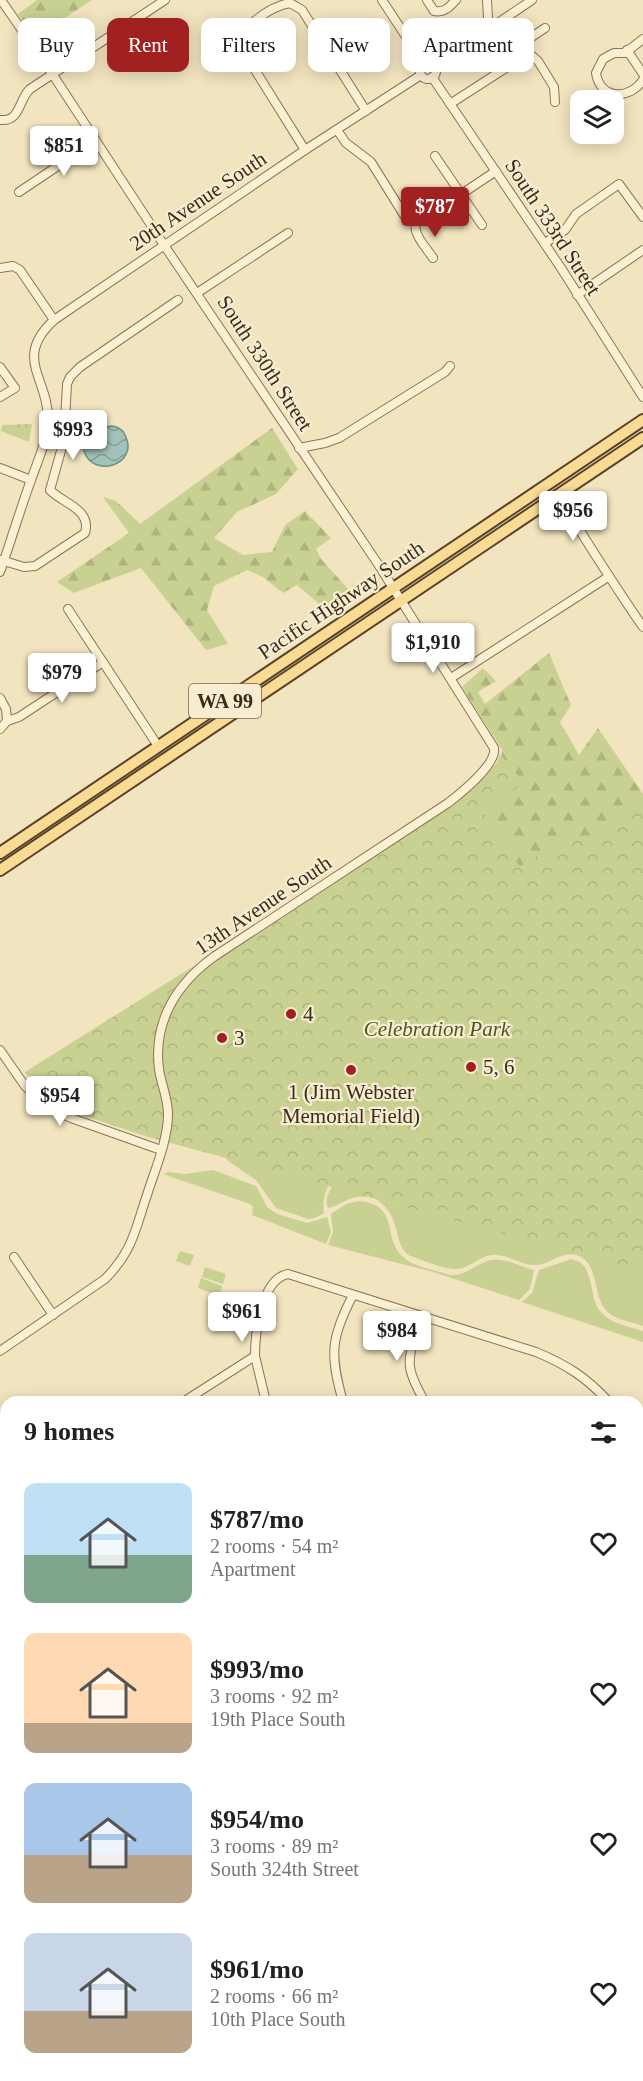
<!DOCTYPE html>
<meta charset="utf-8">
<style>
body{margin:0;font-family:Georgia,serif;background:#f6f6f6;color:#202124;height:100vh;display:flex;flex-direction:column;font-size:22px;white-space:nowrap}
*{box-sizing:border-box;margin:0}
p{font-size:20px;color:#757577}
.icon{flex:none;width:33px;height:33px;fill:none;stroke:currentColor;stroke-width:2;stroke-linecap:round;stroke-linejoin:round}
.map{position:relative;flex:1;overflow:hidden}
.sheet{position:absolute;left:0px;top:1396px;width:644px;height:686px;display:flex;flex-direction:column;background:#fff;border-radius:18px 18px 0 0;box-shadow:0 3px 15px #0003}
.sheet>*{flex:none}
.banner{position:absolute;left:18px;top:18px;width:608px;height:54px;display:flex;gap:12px}
.controls{position:absolute;left:570px;top:90px;display:grid;gap:12px}
.controls a{display:grid;place-items:center;width:54px;height:54px;border-radius:12px;background:#fff;box-shadow:0 3px 15px #0003;font-size:30px}
.price{position:absolute;translate:-50% -51px;padding:0 14px;border-radius:6px;background:#fff;color:#222;font-size:20px;line-height:39px;filter:drop-shadow(0 2px 3px #0008)}
.price::after{content:'';position:absolute;left:50%;top:36px;width:18px;height:14px;margin-left:-9px;background:inherit;clip-path:polygon(0 0,100% 0,50% 100%)}
.price.active{background:#a12120;color:#fff}
ul{padding:0;list-style:none}
li{display:flex;align-items:center;gap:18px;height:150px;padding:0 24px}
li span{display:grid;place-items:center;flex:none;width:168px;height:120px;border-radius:12px;color:#555}
li>.icon{margin-inline-start:auto}
span .icon{width:72px;height:72px;fill:#fffc;stroke-width:1}
li b{font-size:26px}
h2{display:flex;justify-content:space-between;align-items:center;height:72px;padding:0 24px;font-size:26px}
.pill{padding:0 21px;border-radius:12px;background:#fff;box-shadow:0 3px 15px #0003;font-size:21px;line-height:54px}
.pill.active{background:#a12120;color:#fff}
.map>svg:first-child{display:block}
.grass{fill:#c9d192}
.forest{fill:url(#forest-firs)}
.park{fill:url(#park-crowns)}
.water{fill:url(#water-waves);stroke:#699289;stroke-width:1.5}
.lines{fill:none;stroke-linecap:round;stroke-linejoin:round}
.minor-casing{stroke:#8c7456;stroke-width:10}
.major-casing{stroke:#5a412b;stroke-width:14}
.minor{stroke:#fcf0d3;stroke-width:8}
.major{stroke:#f9db93;stroke-width:10}
.poi-dot{fill:#a12120;stroke:#f8edd0;stroke-width:2}
.labels{text-anchor:middle;stroke-width:4.5;stroke-linejoin:round;paint-order:stroke}
.shield{fill:#f8edd0;stroke:#746552;stroke-width:1.5}
.shield-label{font-size:20px;font-weight:bold;fill:#3b2b1c}
.street-label{font-size:21px;fill:#3b2b1c;stroke:#f8edd0}
.poi-label{font-size:21px;fill:#3b2b1c;stroke:#f8edd0;text-anchor:start}
.park-label{font-size:21px;font-style:italic;fill:#4a5920;stroke:#f8edd0}
</style>
<div class="map">
<svg width="643" height="2081" viewBox="0 0 643 2081">
<defs>
<pattern id="forest-firs" width="22" height="20" patternUnits="userSpaceOnUse" patternTransform="scale(1.5)"><rect width="22" height="20" fill="#c9d192"/><path d="M5 1l3.5 6h-7zM16 11l3.5 6h-7z" fill="#aeb47d"/></pattern>
<pattern id="park-crowns" width="20" height="18" patternUnits="userSpaceOnUse" patternTransform="scale(1.5)"><rect width="20" height="18" fill="#c9d192"/><path d="M2 6a3 3 0 1 1 6 0M12 15a3 3 0 1 1 6 0" fill="none" stroke="#aeb47d"/></pattern>
<pattern id="water-waves" width="16" height="10" patternUnits="userSpaceOnUse" patternTransform="scale(1.5)"><rect width="16" height="10" fill="#a3c3ba"/><path d="M0 5q4-4 8 0t8 0" fill="none" stroke="#869f96"/></pattern>
</defs>
<rect width="100%" height="100%" fill="#f2e4bf"/>
<g class="grass">
<path d="M214,1139L334,1177C326,1189 322,1197 324,1213L315,1218L308,1219L276,1208L256,1180L228,1161Z"/>
<path d="M345,1169L368,1197C347,1195 345,1204 328,1208C322,1195 338,1180 345,1169Z"/>
<polygon points="213,1170 256,1186 267,1207 277,1214 307,1223 327,1217 331,1232 326,1244 252,1215 253,1207 250,1204 163,1174 169,1172 185,1174"/>
<path d="M376,1199L643,1268V1326C632,1322 617,1320 609,1313C591,1299 601,1262 576,1255C561,1251 551,1264 537,1265C523,1266 511,1256 497,1255C484,1253 475,1264 463,1268C448,1273 425,1260 410,1256C391,1243 404,1218 376,1199Z"/>
<path d="M359,1201C400,1205 382,1236 402,1256C413,1267 436,1270 450,1275C467,1276 476,1263 491,1260C505,1257 521,1267 534,1270L530,1289L519,1300L433,1272L328,1245L333,1232L331,1214L346,1204Z"/>
<path d="M571,1259L580,1262L585,1267C590,1277 592,1288 594,1299C601,1322 623,1325 643,1331V1342L522,1302L532,1293L539,1270Z"/>
<polygon points="205,1267 226,1274 223,1284 202,1277"/>
<polygon points="201,1278 222,1286 219,1296 198,1288"/>
</g>
<g class="forest">
<polygon points="37,0 92,0 34,38 18,14"/>
<polygon points="272,428 298,469 276,494 237,512 214,538 243,555 272,552 285,525 305,511 331,538 316,549 321,559 350,591 330,613 297,585 283,593 263,577 247,570 214,586 207,610 228,644 206,650 141,568 74,593 57,582 129,533 103,497 116,501 140,524"/>
<polygon points="549,653 571,705 560,722 579,755 598,728 643,794 643,869 523,880 469,817 501,774 502,750 462,687 483,668 496,681 478,692 485,704"/>
<polygon points="638,1676 643,1677 643,1804 638,1808 638,1803 642,1800"/>
<polygon points="258,2076 302,2076 306,2081 261,2081"/>
<polygon points="441,2076 545,2076 546,2081 444,2081"/>
</g>
<g class="park">
<polygon points="32,424 29,442 1,431 2,425"/>
<polygon points="500,754 524,783 483,811 520,867 575,830 586,845 643,807 643,1272 145,1136 64,1109 50,1100 25,1072 461,798 497,763"/>
<polygon points="180,1251 194,1255 190,1266 176,1261"/>
</g>
<path class="water" d="M112,426C119,427 124,431 126,437C138,465 93,479 84,451C83,447 84,441 84,437L92,429Z"/>
<g class="lines">
<defs>
<g id="minor">
<polyline points="382,0 424,64"/>
<path d="M427,0L434,11C445,13 449,7 456,0"/>
<polyline points="487,0 488,18 492,27"/>
<polyline points="495,25 511,46 531,55 538,61 554,87 555,102"/>
<path d="M643,39L625,53H614L603,59L596,73C600,100 630,100 643,80"/>
<polyline points="627,50 643,74"/>
<circle cx="428" cy="71" r="8"/>
<polyline points="434,66 532,0"/>
<polyline points="432,77 561,268 643,397"/>
<polyline points="450,104 518,60 530,38 545,28"/>
<path d="M0,120C21,122 18,100 30,89L165,0"/>
<polyline points="337,130 346,143 371,162 404,215 412,220 424,219 496,171"/>
<path d="M305,150L240,46C240,26 272,6 290,3L302,10L366,111"/>
<polyline points="435,156 482,225"/>
<polyline points="19,192 95,141"/>
<path d="M416,221C412,234 426,247 433,258"/>
<polyline points="545,243 565,230 576,214 619,184 643,217"/>
<polyline points="0,268 13,266 20,270 54,320"/>
<polyline points="197,293 288,233"/>
<polyline points="577,295 643,250"/>
<polyline points="0,367 15,388 0,397"/>
<polyline points="48,419 66,420"/>
<polyline points="299,448 325,443 339,438 445,372 450,366"/>
<polyline points="0,468 31,480"/>
<path d="M558,496C586,540 613,584 643,627"/>
<path d="M1,560L24,567L35,566L85,533C92,509 62,503 50,490L64,440L67,384L70,377L80,367L178,300"/>
<path d="M0,572C11,541 20,510 31,480C38,460 48,439 48,418C48,378 13,358 54,320L305,150L421,75"/>
<polyline points="68,609 158,746"/>
<polyline points="451,678 608,577"/>
<polyline points="0,698 6,709 7,721"/>
<polyline points="0,729 7,721 19,717 103,662"/>
<polyline points="0,1050 25,1086 47,1107 71,1118 161,1150"/>
<polyline points="14,1257 53,1315"/>
<path d="M422,1317C408,1359 402,1363 425,1402"/>
<path d="M0,1351L105,1279C114,1270 121,1261 127,1250C136,1234 140,1215 146,1198C154,1172 168,1141 168,1114C168,1098 161,1084 159,1069C153,1021 177,983 215,956L448,803C461,793 497,764 494,748L378,564L164,245L53,75L1,0"/>
<polyline points="255,1356 266,1402"/>
<path d="M183,1402L255,1356C255,1333 261,1279 288,1274L536,1352C567,1365 586,1377 609,1402"/>
<path d="M343,1402C330,1355 330,1339 353,1295"/>
<polyline points="638,1440 643,1447"/>
<polyline points="0,1541 6,1540"/>
<polyline points="638,1589 643,1588"/>
<polyline points="0,1616 6,1619"/>
<polyline points="638,1671 643,1670"/>
<polyline points="638,1839 643,1835"/>
<polyline points="638,1915 643,1923"/>
<polyline points="0,1969 6,1970"/>
<polyline points="0,2047 6,2046"/>
<polyline points="88,2076 91,2081"/>
</g>
<g id="major">
<polyline points="0,853 643,420"/>
<polyline points="0,870 643,438"/>
<polyline points="0,1704 6,1717"/>
<polyline points="249,2076 252,2081"/>
</g>
</defs>
<use href="#minor" class="minor-casing"/>
<use href="#major" class="major-casing"/>
<use href="#minor" class="minor"/>
<use href="#major" class="major"/>
</g>
<g class="poi-dot">
<circle cx="291" cy="1014" r="6"/>
<circle cx="222" cy="1038" r="6"/>
<circle cx="471" cy="1067" r="6"/>
<circle cx="351" cy="1070" r="6"/>
</g>
<g class="labels">
<rect class="shield" x="189" y="684" width="72" height="34" rx="4.5"/>
<g class="shield-label">
<text x="225" y="708">WA 99</text>
</g>
<g class="street-label">
<text transform="translate(198 201) rotate(-34)" y="7">20th Avenue South</text>
<text transform="translate(553 227) rotate(57)" y="7">South 333rd Street</text>
<text transform="translate(265 363) rotate(57)" y="7">South 330th Street</text>
<text transform="translate(341 600) rotate(-34)" y="7">Pacific Highway South</text>
<text transform="translate(263 905) rotate(-34)" y="7">13th Avenue South</text>
</g>
<g class="poi-label">
<text x="303" y="1021">4</text>
<text x="234" y="1045">3</text>
<text x="483" y="1074">5, 6</text>
<text x="351" y="1099" text-anchor="middle">1 (Jim Webster<tspan x="351" dy="24">Memorial Field)</tspan></text>
</g>
<g class="park-label">
<text x="437" y="1036">Celebration Park</text>
</g>
</g>
</svg>
<div class="controls">
<a><svg class="icon" aria-label="layers" viewBox="0 0 24 24"><path d="M12 4l9 5-9 5-9-5zM3 14l9 5 9-5"/></svg></a>
</div>
<b class="price" style="left:64px;top:177px">$851</b>
<b class="price active" style="left:435px;top:238px">$787</b>
<b class="price" style="left:73px;top:461px">$993</b>
<b class="price" style="left:573px;top:542px">$956</b>
<b class="price" style="left:433px;top:674px">$1,910</b>
<b class="price" style="left:62px;top:704px">$979</b>
<b class="price" style="left:60px;top:1127px">$954</b>
<b class="price" style="left:242px;top:1343px">$961</b>
<b class="price" style="left:397px;top:1362px">$984</b>
<div class="banner">
<a class="pill">Buy</a>
<a class="pill active">Rent</a>
<a class="pill">Filters</a>
<a class="pill">New</a>
<a class="pill">Apartment</a>
</div>
<section class="sheet">
<h2>9 homes<svg class="icon" aria-label="filters" viewBox="0 0 24 24"><path d="M4 7h16M4 17h16"/><circle cx="9" cy="7" r="2"/><circle cx="15" cy="17" r="2"/></svg></h2>
<ul>
<li><span style="background:linear-gradient(#bfe0f5 60%,#7fa58c 0)"><svg class="icon" aria-label="home" viewBox="0 0 24 24"><path d="M3 11l9-7 9 7M6 9v11h12V9"/></svg></span><div><b>$787/mo</b><p>2 rooms · 54 m²</p><p>Apartment</p></div><svg class="icon" aria-label="heart" viewBox="0 0 24 24"><path d="M12 20l-8-8c-3-5 5-10 8-4 3-6 11-1 8 4z"/></svg></li>
<li><span style="background:linear-gradient(#ffd9b3 75%,#b9a48a 0)"><svg class="icon" aria-label="home" viewBox="0 0 24 24"><path d="M3 11l9-7 9 7M6 9v11h12V9"/></svg></span><div><b>$993/mo</b><p>3 rooms · 92 m²</p><p>19th Place South</p></div><svg class="icon" aria-label="heart" viewBox="0 0 24 24"><path d="M12 20l-8-8c-3-5 5-10 8-4 3-6 11-1 8 4z"/></svg></li>
<li><span style="background:linear-gradient(#a9c7e8 60%,#b9a48a 0)"><svg class="icon" aria-label="home" viewBox="0 0 24 24"><path d="M3 11l9-7 9 7M6 9v11h12V9"/></svg></span><div><b>$954/mo</b><p>3 rooms · 89 m²</p><p>South 324th Street</p></div><svg class="icon" aria-label="heart" viewBox="0 0 24 24"><path d="M12 20l-8-8c-3-5 5-10 8-4 3-6 11-1 8 4z"/></svg></li>
<li><span style="background:linear-gradient(#c9d6e8 65%,#b9a48a 0)"><svg class="icon" aria-label="home" viewBox="0 0 24 24"><path d="M3 11l9-7 9 7M6 9v11h12V9"/></svg></span><div><b>$961/mo</b><p>2 rooms · 66 m²</p><p>10th Place South</p></div><svg class="icon" aria-label="heart" viewBox="0 0 24 24"><path d="M12 20l-8-8c-3-5 5-10 8-4 3-6 11-1 8 4z"/></svg></li>
</ul>
</section>
</div>
